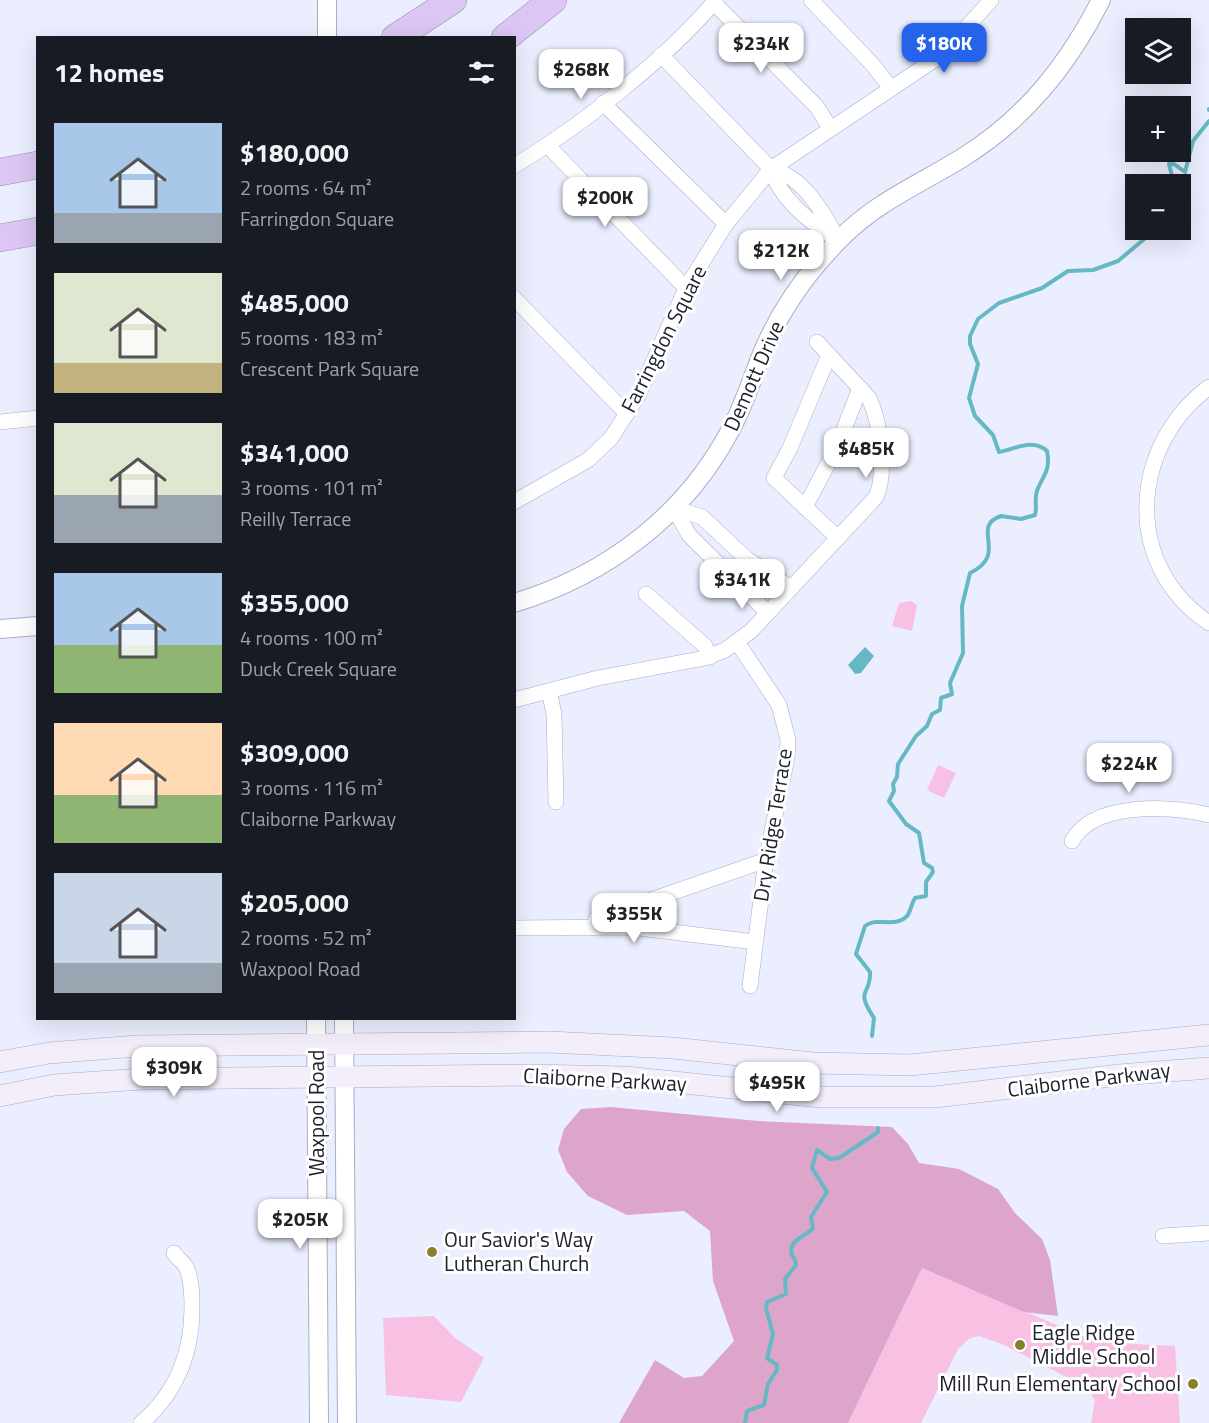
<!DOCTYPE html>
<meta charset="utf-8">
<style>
body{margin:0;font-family:"Titillium Web",sans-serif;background:#20242c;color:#f1f3f6;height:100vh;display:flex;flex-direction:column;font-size:22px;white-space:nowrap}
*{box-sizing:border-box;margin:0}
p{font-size:20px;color:#9ea1a6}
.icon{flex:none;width:33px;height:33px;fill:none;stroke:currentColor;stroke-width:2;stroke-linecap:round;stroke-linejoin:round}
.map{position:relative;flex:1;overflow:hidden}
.details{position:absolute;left:36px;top:36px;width:480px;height:984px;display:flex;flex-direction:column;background:#171b24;border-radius:0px;box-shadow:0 6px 24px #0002}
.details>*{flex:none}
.fabs{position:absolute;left:1125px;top:18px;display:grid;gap:12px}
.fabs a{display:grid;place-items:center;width:66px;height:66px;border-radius:0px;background:#171b24;box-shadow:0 6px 24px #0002;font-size:30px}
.price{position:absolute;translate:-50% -51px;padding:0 14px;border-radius:12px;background:#fff;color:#222;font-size:20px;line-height:39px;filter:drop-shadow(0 2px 3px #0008)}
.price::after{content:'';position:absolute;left:50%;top:36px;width:18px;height:14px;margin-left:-9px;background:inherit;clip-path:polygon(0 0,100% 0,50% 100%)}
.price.active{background:#2563eb;color:#fff}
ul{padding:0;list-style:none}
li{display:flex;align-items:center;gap:18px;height:150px;padding:0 18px}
li span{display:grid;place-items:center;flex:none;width:168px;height:120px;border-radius:0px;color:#555}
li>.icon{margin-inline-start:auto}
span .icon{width:72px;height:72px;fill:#fffc;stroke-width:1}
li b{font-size:26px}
h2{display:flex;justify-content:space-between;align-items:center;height:72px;padding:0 18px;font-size:26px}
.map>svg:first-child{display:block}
.green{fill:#f8c1e4}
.forest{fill:#dea5ca}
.water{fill:#66b9c4}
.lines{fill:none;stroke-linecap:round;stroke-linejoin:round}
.stream{stroke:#66b9c4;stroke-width:4}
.minor-casing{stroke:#a7aec6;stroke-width:16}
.tertiary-casing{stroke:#a7aec6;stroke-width:20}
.secondary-casing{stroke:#a7aec6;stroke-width:22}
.motorway-casing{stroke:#9a8dad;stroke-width:28}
.minor{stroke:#fff;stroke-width:15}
.tertiary{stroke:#fff;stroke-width:18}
.secondary{stroke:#f4eefb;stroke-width:21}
.motorway{stroke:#dcc6f3;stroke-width:27}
.poi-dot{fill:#85812a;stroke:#fff;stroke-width:2}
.labels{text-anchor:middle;stroke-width:6;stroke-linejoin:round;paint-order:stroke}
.street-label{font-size:21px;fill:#20222b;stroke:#fff}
.poi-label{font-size:21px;fill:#20222b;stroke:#fff;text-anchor:start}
</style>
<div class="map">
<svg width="1209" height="1423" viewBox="0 0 1209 1423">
<rect width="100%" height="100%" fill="#eaeefe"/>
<g class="green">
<polygon points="911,601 917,605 912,631 892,626 899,603"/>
<polygon points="938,765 956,773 944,798 927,790"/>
<polygon points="922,1268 1097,1342 1175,1346 1180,1423 1091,1423 1095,1401 1088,1388 1004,1345 979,1336 970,1338 958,1349 921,1423 848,1423"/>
<polygon points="434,1316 454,1337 484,1358 461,1402 386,1395 383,1318"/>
</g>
<polygon class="forest" points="611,1107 758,1121 892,1127 908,1144 919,1163 959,1169 998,1189 1015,1213 1042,1239 1050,1260 1058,1316 1024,1312 922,1268 848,1423 619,1423 655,1360 684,1378 702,1376 734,1341 713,1281 710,1231 684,1211 627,1215 588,1196 567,1172 558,1150 564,1129 581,1109"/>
<polygon class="water" points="865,647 874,656 861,673 855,674 848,665"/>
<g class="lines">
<g class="stream">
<polyline points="1209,109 1209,110"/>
<polyline points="1174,184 1169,164 1174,164 1185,172 1193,141 1209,121"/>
<path d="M872,1036L874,1018C854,987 871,997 870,972L856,954L865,926C877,916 894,929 907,916C911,911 911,904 915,898L926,896V882L933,872L932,868L924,863L919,833L906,824L889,801L894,791L893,784L897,777L898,764L916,736L927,726L932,714L940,710L941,698L952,694L950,683L963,653L962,606L970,573C1010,554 969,527 1001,516L1021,519L1035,515C1037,508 1035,504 1036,496C1037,480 1052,476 1047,451C1033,438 1015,449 999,452L993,435L975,416L969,398L978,364L970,344V336L978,319L999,303L1042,288L1068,271L1093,270L1118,261L1155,230"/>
<path d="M745,1423L747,1411L764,1405L768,1384L777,1370V1365L767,1358L773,1334L766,1308L767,1302L786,1294L785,1279L796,1265C796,1261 794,1258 792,1255C787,1240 807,1236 813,1228L811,1217L827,1192L812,1168L817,1150L830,1159L839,1158L878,1132V1128"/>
</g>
<defs>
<g id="minor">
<polyline points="811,0 872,64 891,88"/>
<polyline points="714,3 817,107 830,128"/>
<path d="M661,55L771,169C780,200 812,223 838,241"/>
<polyline points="603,103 726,224"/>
<polyline points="548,146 686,288"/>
<path d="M514,166C581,126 666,59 716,0"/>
<path d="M771,169C803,176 824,213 838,240"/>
<polyline points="514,298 627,414"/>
<polyline points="829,355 790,448 774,478 838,538"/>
<path d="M1209,387C1129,447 1123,566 1209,623"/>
<polyline points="0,422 38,418"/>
<polyline points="514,502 588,460 611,438 638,396 686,288 726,224 771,169 943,54 991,0"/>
<polyline points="805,507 837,447 860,388"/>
<polyline points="646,594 705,646 710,657"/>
<polyline points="768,613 689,535 674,508 702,517 747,559 791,588"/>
<polyline points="737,642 779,705 788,740 787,758 766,860 750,986"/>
<polyline points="549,691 554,714 556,802"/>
<path d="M514,700L598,678L705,658L725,650L751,631L876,497C887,473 880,421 869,398L817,342"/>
<path d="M1072,841C1094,801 1170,806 1209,815"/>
<polyline points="514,928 631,927 755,942"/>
<polyline points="594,928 596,919 766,860"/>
<polyline points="1163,1236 1209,1233"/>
<path d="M141,1423C176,1394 192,1353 192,1308C192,1296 192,1279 186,1267C183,1262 177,1258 174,1253"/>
</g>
<g id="tertiary">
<polyline points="327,0 327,38"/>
<path d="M514,603C607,575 686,515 731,429C745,403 753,375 764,349C782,307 809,270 841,238C876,202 920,184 962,158C1025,119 1068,65 1101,0"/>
<polyline points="0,629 38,626"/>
<polyline points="316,1018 319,1423"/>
<polyline points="344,1018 347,1423"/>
</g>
<g id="secondary">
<polyline points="0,1062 49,1053 137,1046 549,1042 673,1048 813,1063 910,1065 1209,1035"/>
<polyline points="0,1096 54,1085 142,1079 531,1075 625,1077 821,1097 935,1097 1119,1075 1209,1068"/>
</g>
<g id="motorway">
<polyline points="395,38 453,0"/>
<polyline points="505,38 553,0"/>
<polyline points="0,172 38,165"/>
<polyline points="0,238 38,231"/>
</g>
</defs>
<use href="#minor" class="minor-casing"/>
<use href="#tertiary" class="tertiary-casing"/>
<use href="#secondary" class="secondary-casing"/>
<use href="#motorway" class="motorway-casing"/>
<use href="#minor" class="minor"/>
<use href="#tertiary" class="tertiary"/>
<use href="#secondary" class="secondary"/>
<use href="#motorway" class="motorway"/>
</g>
<g class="poi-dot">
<circle cx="432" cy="1252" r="6"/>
<circle cx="1020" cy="1345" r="6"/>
<circle cx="1193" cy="1384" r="6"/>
</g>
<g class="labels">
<g class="street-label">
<text transform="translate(664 339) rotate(-63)" y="7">Farringdon Square</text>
<text transform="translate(754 376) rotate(-66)" y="7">Demott Drive</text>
<text transform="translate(773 825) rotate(-81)" y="7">Dry Ridge Terrace</text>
<text transform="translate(605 1080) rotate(3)" y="7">Claiborne Parkway</text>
<text transform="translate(1089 1080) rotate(-7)" y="7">Claiborne Parkway</text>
<text transform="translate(317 1113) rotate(-90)" y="7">Waxpool Road</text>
</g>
<g class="poi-label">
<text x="444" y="1247">Our Savior's Way<tspan x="444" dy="24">Lutheran Church</tspan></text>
<text x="1032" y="1340">Eagle Ridge<tspan x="1032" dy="24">Middle School</tspan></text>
<text x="1181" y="1391" text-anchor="end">Mill Run Elementary School</text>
</g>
</g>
</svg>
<div class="fabs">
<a><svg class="icon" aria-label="layers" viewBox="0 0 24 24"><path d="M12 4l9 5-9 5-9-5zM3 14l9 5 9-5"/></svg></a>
<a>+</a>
<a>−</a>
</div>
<b class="price" style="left:761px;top:74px">$234K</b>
<b class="price active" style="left:944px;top:74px">$180K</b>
<b class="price" style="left:581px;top:100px">$268K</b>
<b class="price" style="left:605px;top:228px">$200K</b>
<b class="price" style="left:781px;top:281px">$212K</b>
<b class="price" style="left:866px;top:479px">$485K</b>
<b class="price" style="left:742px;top:610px">$341K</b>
<b class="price" style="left:1129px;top:794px">$224K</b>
<b class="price" style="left:634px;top:944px">$355K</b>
<b class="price" style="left:174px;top:1098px">$309K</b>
<b class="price" style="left:777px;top:1113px">$495K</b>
<b class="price" style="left:300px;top:1250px">$205K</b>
<section class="details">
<h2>12 homes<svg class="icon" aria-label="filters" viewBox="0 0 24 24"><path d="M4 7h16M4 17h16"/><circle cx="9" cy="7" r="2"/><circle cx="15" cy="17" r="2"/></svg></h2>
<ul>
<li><span style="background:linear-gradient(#a9c7e8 75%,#9aa5b1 0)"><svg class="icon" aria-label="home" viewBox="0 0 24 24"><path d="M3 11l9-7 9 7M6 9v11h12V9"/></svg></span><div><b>$180,000</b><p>2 rooms · 64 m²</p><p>Farringdon Square</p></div></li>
<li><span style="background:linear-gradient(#dfe7d0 75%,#c2b280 0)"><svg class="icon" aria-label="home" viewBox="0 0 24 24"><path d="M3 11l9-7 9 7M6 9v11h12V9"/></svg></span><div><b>$485,000</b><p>5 rooms · 183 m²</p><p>Crescent Park Square</p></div></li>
<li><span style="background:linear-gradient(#dfe7d0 60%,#9aa5b1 0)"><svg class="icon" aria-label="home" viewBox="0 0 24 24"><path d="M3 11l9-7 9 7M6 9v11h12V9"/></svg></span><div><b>$341,000</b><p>3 rooms · 101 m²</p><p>Reilly Terrace</p></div></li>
<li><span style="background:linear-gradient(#a9c7e8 60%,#8fb573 0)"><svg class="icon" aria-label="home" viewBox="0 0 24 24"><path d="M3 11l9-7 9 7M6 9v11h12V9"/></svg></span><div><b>$355,000</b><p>4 rooms · 100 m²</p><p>Duck Creek Square</p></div></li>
<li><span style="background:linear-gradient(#ffd9b3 60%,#8fb573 0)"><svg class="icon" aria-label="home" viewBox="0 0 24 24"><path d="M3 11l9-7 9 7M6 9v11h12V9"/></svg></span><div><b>$309,000</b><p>3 rooms · 116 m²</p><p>Claiborne Parkway</p></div></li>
<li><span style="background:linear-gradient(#c9d6e8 75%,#9aa5b1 0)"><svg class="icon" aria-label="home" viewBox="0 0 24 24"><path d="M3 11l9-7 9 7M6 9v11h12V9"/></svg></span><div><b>$205,000</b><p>2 rooms · 52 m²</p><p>Waxpool Road</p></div></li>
</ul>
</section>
</div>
